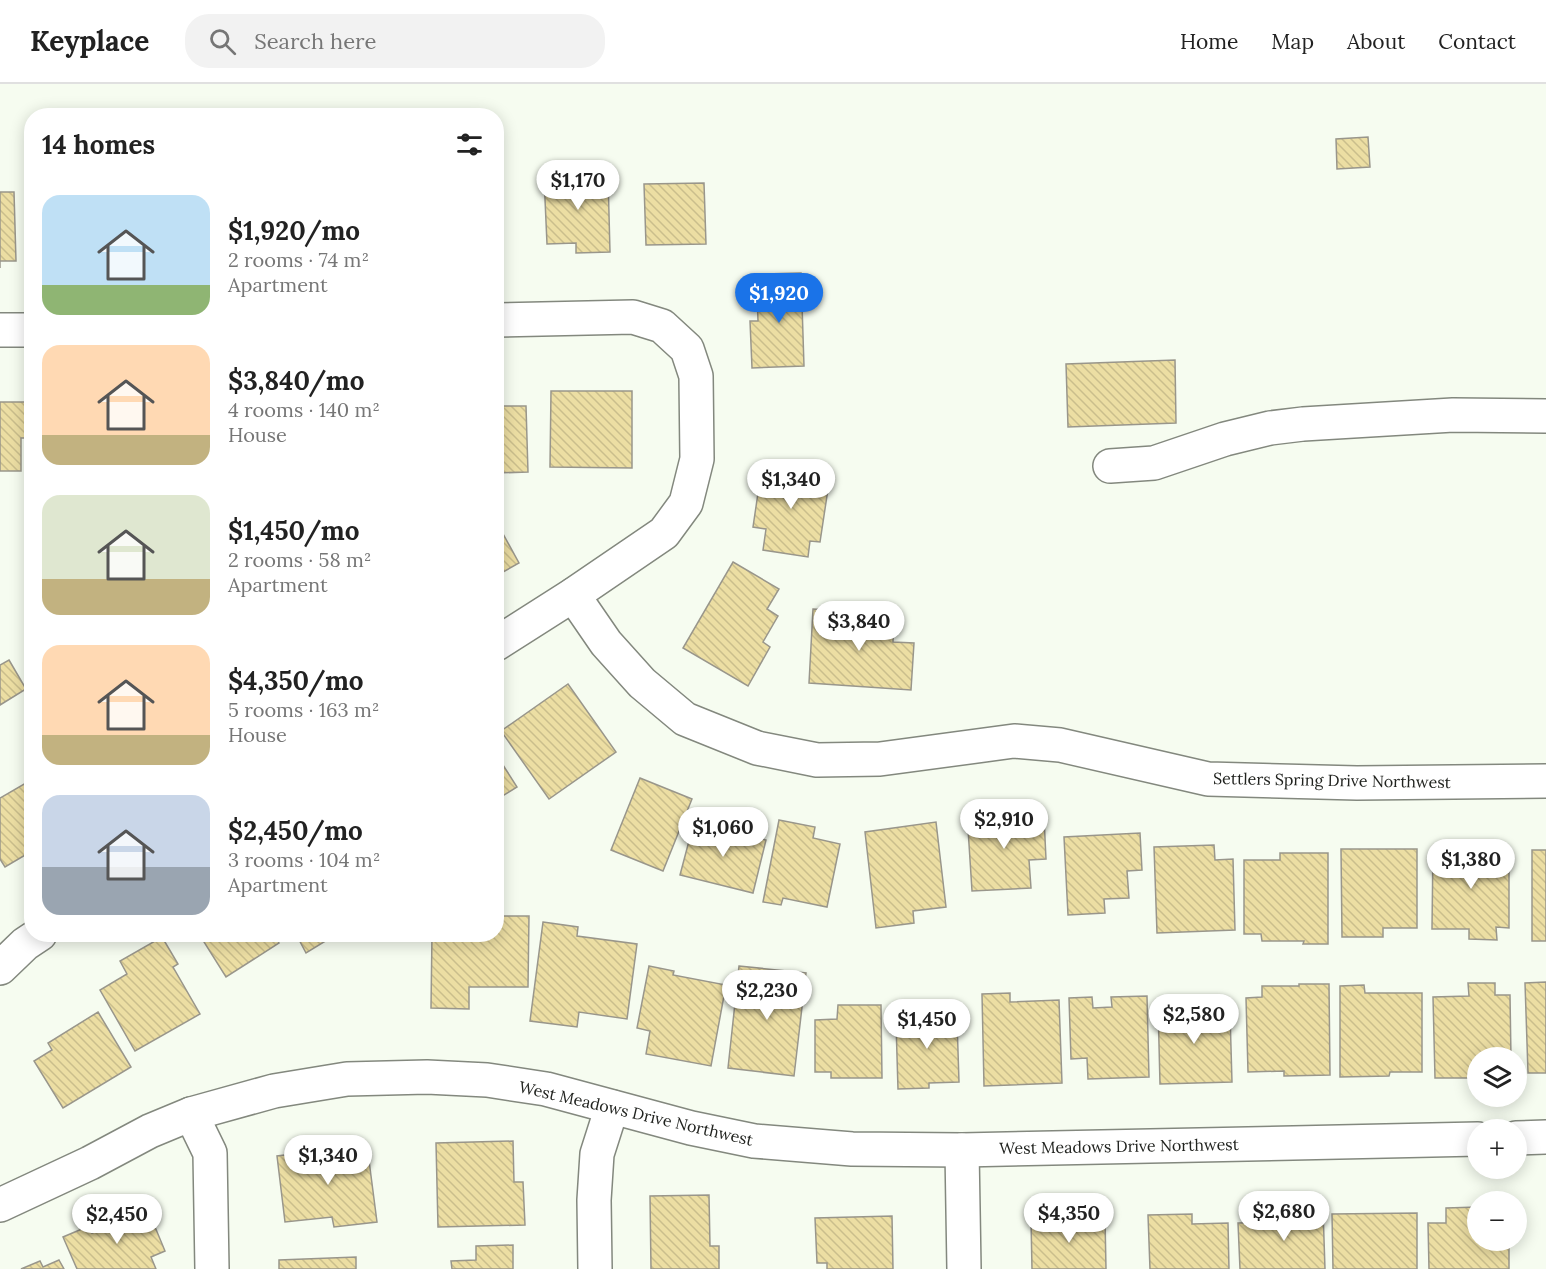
<!DOCTYPE html>
<meta charset="utf-8">
<style>
body{margin:0;font-family:Lora,serif;background:#f2f2f2;color:#222;height:100vh;display:flex;flex-direction:column;font-size:22px;white-space:nowrap}
*{box-sizing:border-box;margin:0}
p{font-size:20px;color:#767676}
.icon{flex:none;width:33px;height:33px;fill:none;stroke:currentColor;stroke-width:2;stroke-linecap:round;stroke-linejoin:round}
.map{position:relative;flex:1;overflow:hidden}
.panel{position:absolute;left:24px;top:24px;width:480px;height:834px;display:flex;flex-direction:column;background:#fff;border-radius:24px;box-shadow:0 3px 15px #0003}
.panel>*{flex:none}
.controls{position:absolute;left:1467px;top:963px;display:grid;gap:12px}
.controls a{display:grid;place-items:center;width:60px;height:60px;border-radius:50%;background:#fff;box-shadow:0 3px 15px #0003;font-size:30px}
.price{position:absolute;translate:-50% -51px;padding:0 14px;border-radius:21px;background:#fff;color:#222;font-size:20px;line-height:39px;filter:drop-shadow(0 2px 3px #0008)}
.price::after{content:'';position:absolute;left:50%;top:36px;width:18px;height:14px;margin-left:-9px;background:inherit;clip-path:polygon(0 0,100% 0,50% 100%)}
.price.current{background:#1a73e8;color:#fff}
ul{padding:0;list-style:none}
li{display:flex;align-items:center;gap:18px;height:150px;padding:0 18px}
li span{display:grid;place-items:center;flex:none;width:168px;height:120px;border-radius:18px;color:#555}
li>.icon{margin-inline-start:auto}
span .icon{width:72px;height:72px;fill:#fffc;stroke-width:1}
li b{font-size:26px}
h2{display:flex;justify-content:space-between;align-items:center;height:72px;padding:0 18px;font-size:26px}
header{display:flex;align-items:center;gap:36px;box-sizing:border-box;height:84px;padding:0 30px;background:#fff;border-bottom:2px solid #e0e0e0}
header strong{font-size:28px}
nav{display:flex;gap:33px;margin-inline-start:auto;font-size:21px}
.search{width:420px;height:54px;background:#f2f2f2;display:flex;align-items:center;gap:15px;box-sizing:border-box;padding:0 21px;border-radius:24px;color:#767676;font-size:22px}
.map>svg:first-child{display:block}
.building{fill:url(#building-back-hatch);stroke:#99968b;stroke-width:1.5}
.lines{fill:none;stroke-linecap:round;stroke-linejoin:round}
.minor-casing{stroke:#83887e;stroke-width:36}
.minor{stroke:#fff;stroke-width:33}
.labels{text-anchor:middle;stroke-width:5;stroke-linejoin:round;paint-order:stroke}
.street-label{font-size:16px;fill:#21231f;stroke:#fff}
</style>
<header>
<strong>Keyplace</strong>
<div class="search"><svg class="icon" aria-label="search" viewBox="0 0 24 24"><circle cx="10" cy="10" r="6"/><path d="M15 15l6 6"/></svg>Search here</div>
<nav><a>Home</a><a>Map</a><a>About</a><a>Contact</a></nav>
</header>
<div class="map">
<svg width="1546" height="1185" viewBox="0 0 1546 1185">
<defs>
<pattern id="building-back-hatch" width="6" height="6" patternUnits="userSpaceOnUse" patternTransform="scale(1.5)"><rect width="6" height="6" fill="#ecdea3"/><path d="M-1 5l2 2M0 0l6 6M5-1l2 2" fill="none" stroke="#cabe8c"/></pattern>
</defs>
<rect width="100%" height="100%" fill="#f6fcf0"/>
<g class="building">
<polygon points="1368,53 1370,83 1337,85 1336,55"/>
<polygon points="583,84 583,93 608,92 610,168 576,169 576,159 547,160 544,93 557,92 557,85"/>
<polygon points="704,99 706,160 646,161 644,100"/>
<polygon points="0,108 14,108 16,177 0,177 0,184"/>
<polygon points="801,189 804,282 752,284 750,237 758,237 757,208 766,208 765,190"/>
<polygon points="1175,276 1176,339 1068,343 1066,280"/>
<polygon points="551,307 632,307 632,384 550,383"/>
<polygon points="0,318 32,318 32,354 21,354 21,387 0,387"/>
<polygon points="496,322 526,322 528,388 496,389"/>
<polygon points="762,382 830,392 820,458 810,457 808,473 763,466 766,445 753,443"/>
<polygon points="496,437 519,479 496,492"/>
<polygon points="733,478 779,505 767,525 778,532 763,558 770,563 748,602 683,564"/>
<polygon points="813,525 842,527 842,534 857,536 858,529 894,531 893,558 914,559 911,606 809,599"/>
<polygon points="9,576 26,605 0,621 0,581"/>
<polygon points="568,600 616,668 549,715 501,647"/>
<polygon points="496,670 517,703 496,716"/>
<polygon points="640,694 692,715 663,787 611,766"/>
<polygon points="31,696 32,767 5,783 0,775 0,714"/>
<polygon points="995,727 996,736 1044,733 1046,775 1029,776 1031,804 972,807 967,729"/>
<polygon points="779,736 815,743 813,754 840,760 827,823 783,814 781,821 763,818"/>
<polygon points="694,738 766,756 753,809 680,791"/>
<polygon points="936,738 946,823 913,827 914,839 876,844 865,748"/>
<polygon points="1140,749 1142,786 1127,787 1129,814 1104,815 1105,829 1068,831 1064,753"/>
<polygon points="1214,761 1215,776 1233,775 1235,846 1157,849 1154,763"/>
<polygon points="1433,762 1509,763 1509,844 1496,843 1497,856 1469,855 1469,845 1432,845"/>
<polygon points="1341,765 1417,765 1417,844 1383,844 1383,853 1342,853"/>
<rect x="1532" y="766" width="14" height="91"/>
<polygon points="1280,769 1328,769 1328,860 1303,860 1304,857 1262,857 1261,850 1244,850 1244,776 1280,776"/>
<polygon points="496,832 529,832 528,903 469,903 469,925 431,924 432,850 496,850"/>
<polygon points="543,838 578,843 577,852 637,860 627,935 579,928 577,943 530,937"/>
<polygon points="199,850 274,850 279,859 226,893"/>
<polygon points="296,850 337,850 306,869"/>
<polygon points="162,853 178,880 173,883 200,930 135,967 100,906 127,890 120,877"/>
<polygon points="649,882 674,887 673,891 726,901 711,982 646,970 650,947 637,944"/>
<polygon points="739,882 806,889 794,992 728,984"/>
<polygon points="1546,898 1546,989 1528,989 1525,899"/>
<polygon points="1468,899 1495,899 1495,911 1510,911 1511,974 1478,974 1478,994 1435,994 1433,913 1469,912"/>
<polygon points="1299,900 1329,900 1330,991 1284,992 1284,987 1248,988 1246,914 1262,913 1262,902 1299,902"/>
<polygon points="1364,901 1365,909 1422,909 1422,988 1390,988 1389,992 1340,993 1340,902"/>
<polygon points="1010,909 1010,918 1059,916 1062,999 984,1002 982,910"/>
<polygon points="1147,912 1149,993 1088,995 1087,974 1071,975 1069,914 1092,913 1093,924 1112,923 1111,913"/>
<polygon points="1202,920 1202,930 1230,929 1232,998 1160,1000 1158,921"/>
<polygon points="838,921 881,921 882,994 831,994 831,988 815,988 815,936 837,935"/>
<polygon points="943,921 944,937 957,936 959,998 929,999 929,1004 898,1005 896,939 923,937 922,922"/>
<polygon points="98,928 131,983 63,1024 34,977 52,966 48,959"/>
<polygon points="513,1057 514,1098 523,1098 525,1141 438,1143 436,1059"/>
<polygon points="367,1061 377,1138 334,1143 332,1133 285,1138 277,1072"/>
<polygon points="709,1111 710,1162 719,1162 719,1185 651,1185 650,1112"/>
<polygon points="1478,1123 1478,1156 1509,1156 1509,1185 1429,1185 1428,1139 1446,1139 1446,1124"/>
<polygon points="1323,1125 1325,1185 1240,1185 1238,1139 1283,1138 1283,1126"/>
<polygon points="148,1126 165,1167 151,1173 156,1185 77,1185 63,1153 89,1142 92,1149"/>
<polygon points="1417,1129 1417,1185 1333,1185 1332,1130"/>
<polygon points="1192,1130 1192,1140 1228,1139 1229,1185 1150,1185 1148,1131"/>
<polygon points="892,1132 893,1185 827,1185 827,1179 817,1179 815,1134"/>
<polygon points="1105,1134 1106,1185 1032,1185 1031,1136"/>
<polygon points="513,1161 513,1185 452,1185 451,1177 476,1176 476,1162"/>
<polygon points="356,1173 356,1185 279,1185 279,1176"/>
<polygon points="59,1176 64,1185 21,1185 40,1177 43,1183"/>
</g>
<g class="lines">
<defs>
<g id="minor">
<polyline points="496,236 633,233 662,242 687,265 696,292 697,375 686,419 664,449 573,511 496,560"/>
<polyline points="0,246 32,246"/>
<polyline points="1110,382 1154,379 1225,355 1270,344 1303,340 1453,331 1546,332"/>
<polyline points="573,511 606,559 642,599 685,635 757,664 817,676 880,675 1014,657 1060,661 1208,695 1357,699 1546,697"/>
<polyline points="0,884 25,860 40,850"/>
<polyline points="191,1030 210,1069 212,1185"/>
<polyline points="1516,1054 1546,1053"/>
<polyline points="962,1066 964,1185"/>
<polyline points="0,1121 90,1079 150,1047 191,1030 274,1007 347,995 427,993 487,996 546,1005 691,1044 754,1057 852,1065 962,1066 1478,1055"/>
<polyline points="595,1185 594,1116 597,1070 612,1023"/>
</g>
</defs>
<use href="#minor" class="minor-casing"/>
<use href="#minor" class="minor"/>
</g>
<g class="labels">
<g class="street-label">
<text transform="translate(1332 696) rotate(1)" y="6">Settlers Spring Drive Northwest</text>
<text transform="translate(636 1029) rotate(13)" y="6">West Meadows Drive Northwest</text>
<text transform="translate(1119 1062) rotate(-1)" y="6">West Meadows Drive Northwest</text>
</g>
</g>
</svg>
<div class="controls">
<a><svg class="icon" aria-label="layers" viewBox="0 0 24 24"><path d="M12 4l9 5-9 5-9-5zM3 14l9 5 9-5"/></svg></a>
<a>+</a>
<a>−</a>
</div>
<b class="price" style="left:578px;top:127px">$1,170</b>
<b class="price current" style="left:779px;top:240px">$1,920</b>
<b class="price" style="left:791px;top:426px">$1,340</b>
<b class="price" style="left:859px;top:568px">$3,840</b>
<b class="price" style="left:1004px;top:766px">$2,910</b>
<b class="price" style="left:723px;top:774px">$1,060</b>
<b class="price" style="left:1471px;top:806px">$1,380</b>
<b class="price" style="left:767px;top:937px">$2,230</b>
<b class="price" style="left:1194px;top:961px">$2,580</b>
<b class="price" style="left:927px;top:966px">$1,450</b>
<b class="price" style="left:328px;top:1102px">$1,340</b>
<b class="price" style="left:1284px;top:1158px">$2,680</b>
<b class="price" style="left:1069px;top:1160px">$4,350</b>
<b class="price" style="left:117px;top:1161px">$2,450</b>
<section class="panel">
<h2>14 homes<svg class="icon" aria-label="filters" viewBox="0 0 24 24"><path d="M4 7h16M4 17h16"/><circle cx="9" cy="7" r="2"/><circle cx="15" cy="17" r="2"/></svg></h2>
<ul>
<li><span style="background:linear-gradient(#bfe0f5 75%,#8fb573 0)"><svg class="icon" aria-label="home" viewBox="0 0 24 24"><path d="M3 11l9-7 9 7M6 9v11h12V9"/></svg></span><div><b>$1,920/mo</b><p>2 rooms · 74 m²</p><p>Apartment</p></div></li>
<li><span style="background:linear-gradient(#ffd9b3 75%,#c2b280 0)"><svg class="icon" aria-label="home" viewBox="0 0 24 24"><path d="M3 11l9-7 9 7M6 9v11h12V9"/></svg></span><div><b>$3,840/mo</b><p>4 rooms · 140 m²</p><p>House</p></div></li>
<li><span style="background:linear-gradient(#dfe7d0 70%,#c2b280 0)"><svg class="icon" aria-label="home" viewBox="0 0 24 24"><path d="M3 11l9-7 9 7M6 9v11h12V9"/></svg></span><div><b>$1,450/mo</b><p>2 rooms · 58 m²</p><p>Apartment</p></div></li>
<li><span style="background:linear-gradient(#ffd9b3 75%,#c2b280 0)"><svg class="icon" aria-label="home" viewBox="0 0 24 24"><path d="M3 11l9-7 9 7M6 9v11h12V9"/></svg></span><div><b>$4,350/mo</b><p>5 rooms · 163 m²</p><p>House</p></div></li>
<li><span style="background:linear-gradient(#c9d6e8 60%,#9aa5b1 0)"><svg class="icon" aria-label="home" viewBox="0 0 24 24"><path d="M3 11l9-7 9 7M6 9v11h12V9"/></svg></span><div><b>$2,450/mo</b><p>3 rooms · 104 m²</p><p>Apartment</p></div></li>
</ul>
</section>
</div>
